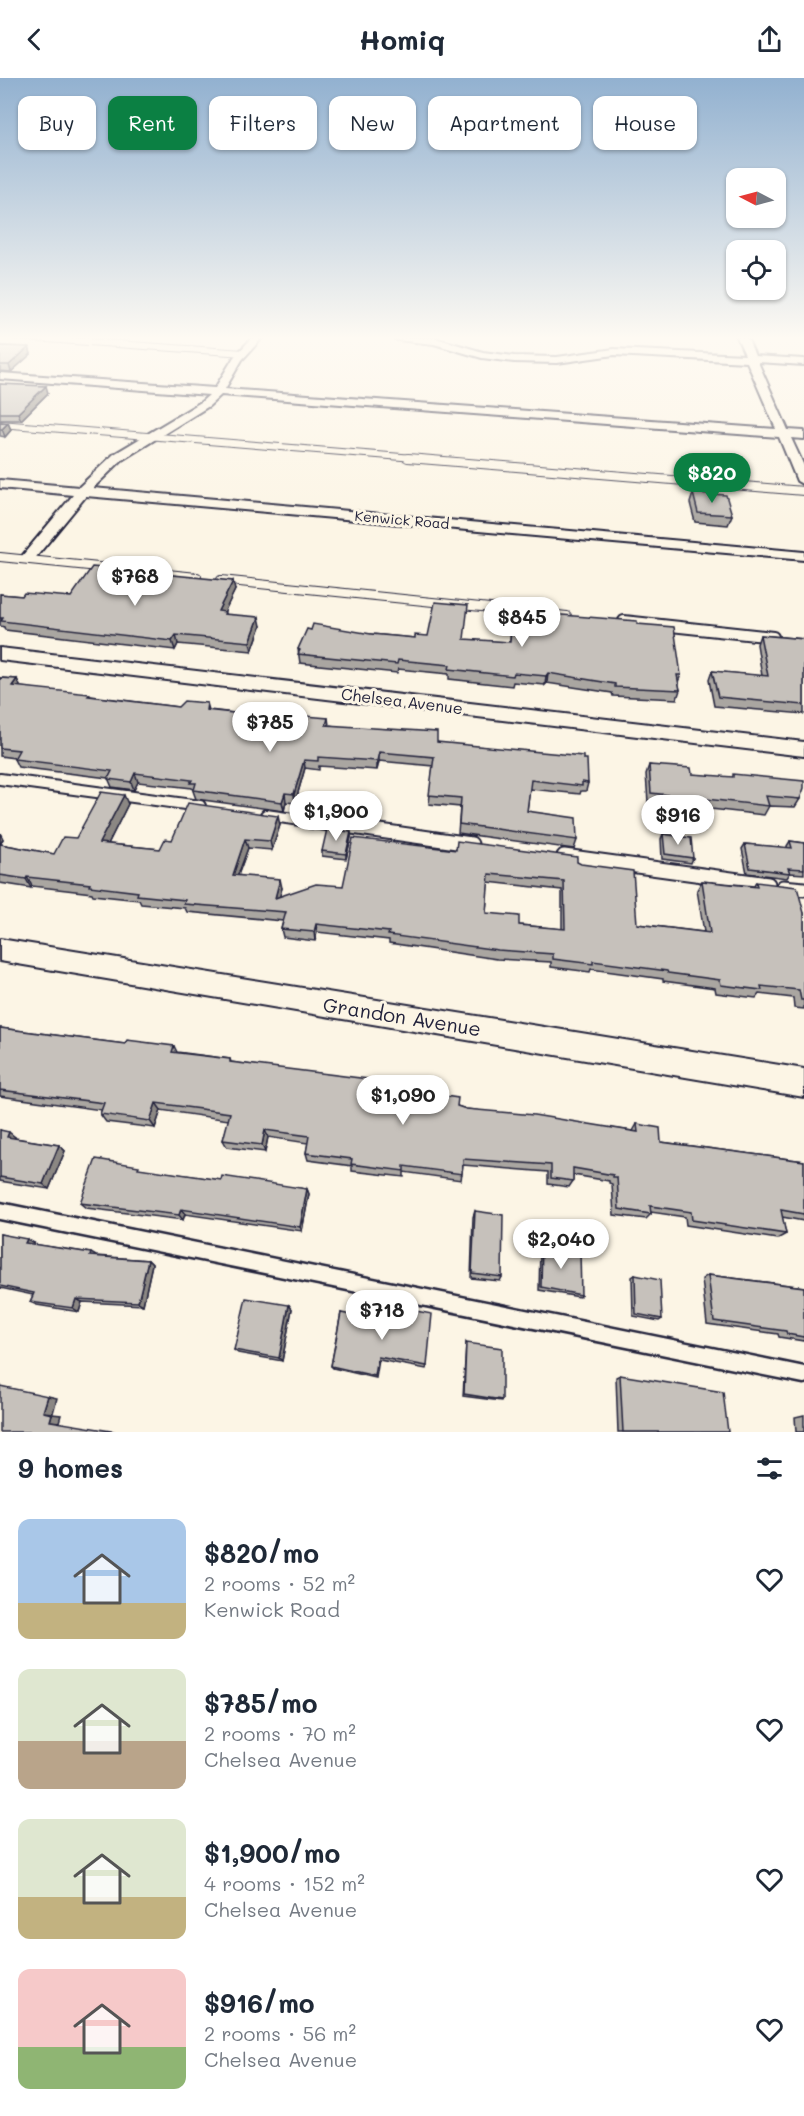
<!DOCTYPE html>
<meta charset="utf-8">
<style>
body{margin:0;font-family:Mali,sans-serif;background:#f2f2f3;color:#1f2937;height:100vh;display:flex;flex-direction:column;font-size:22px;white-space:nowrap}
*{box-sizing:border-box;margin:0}
p{font-size:20px;color:#747a83}
.icon{flex:none;width:33px;height:33px;fill:none;stroke:currentColor;stroke-width:2;stroke-linecap:round;stroke-linejoin:round}
.map{position:relative;height:1354px;overflow:hidden}
.drawer{display:flex;flex-direction:column;background:#fff;flex:1}
.drawer>*{flex:none}
.guide{position:absolute;left:18px;top:18px;width:768px;height:54px;display:flex;gap:12px}
.needle{width:39px;rotate:276deg}
.tools{position:absolute;left:726px;top:90px;display:grid;gap:12px}
.tools a{display:grid;place-items:center;width:60px;height:60px;border-radius:12px;background:#fff;box-shadow:0 2px 4px #0004;font-size:30px}
.price{position:absolute;translate:-50% -51px;padding:0 14px;border-radius:21px;background:#fff;color:#222;font-size:20px;line-height:39px;filter:drop-shadow(0 2px 3px #0008)}
.price::after{content:'';position:absolute;left:50%;top:36px;width:18px;height:14px;margin-left:-9px;background:inherit;clip-path:polygon(0 0,100% 0,50% 100%)}
.price.current{background:#0b8043;color:#fff}
ul{padding:0;list-style:none}
li{display:flex;align-items:center;gap:18px;height:150px;padding:0 18px}
li span{display:grid;place-items:center;flex:none;width:168px;height:120px;border-radius:12px;color:#555}
li>.icon{margin-inline-start:auto}
span .icon{width:72px;height:72px;fill:#fffc;stroke-width:1}
li b{font-size:26px}
h2{display:flex;justify-content:space-between;align-items:center;height:72px;padding:0 18px;font-size:26px}
.chip{padding:0 21px;border-radius:12px;background:#fff;box-shadow:0 2px 4px #0004;font-size:21px;line-height:54px}
.chip.current{background:#0b8043;color:#fff}
header{display:flex;justify-content:space-between;align-items:center;height:78px;padding:0 18px;background:#fff;font-size:27px;font-weight:700}
.map>svg:first-child{display:block}
.lines{fill:none;stroke-linecap:round;stroke-linejoin:round}
.service-far4-casing{stroke:#22223b;stroke-width:8}
.service-far3-casing{stroke:#22223b;stroke-width:10}
.service-far2-casing{stroke:#22223b;stroke-width:14}
.service-far1-casing{stroke:#22223b;stroke-width:17}
.service-casing{stroke:#22223b;stroke-width:21}
.minor-casing{stroke:#22223b;stroke-width:4}
.service-far4{stroke:#fcf5e5;stroke-width:6}
.service-far3{stroke:#fcf5e5;stroke-width:8}
.service-far2{stroke:#fcf5e5;stroke-width:10}
.service-far1{stroke:#fcf5e5;stroke-width:13}
.service{stroke:#fcf5e5;stroke-width:16}
.minor{fill:#fcf5e5;fill-rule:evenodd}
.wall{fill:#aaa6a1;stroke:#22223b;stroke-width:1.5;fill-rule:evenodd}
.shaded-wall{fill:#8b8783;stroke:#22223b;stroke-width:1.5}
.building{fill:#c6c1bb;stroke:#22223b;stroke-width:1.5;fill-rule:evenodd}
.labels{text-anchor:middle;stroke-width:6;stroke-linejoin:round;paint-order:stroke}
.far-street-label{font-size:14px;fill:#22223b;stroke:#fcf5e5}
.street-label{font-size:16px;fill:#22223b;stroke:#fcf5e5}
.near-street-label{font-size:20px;fill:#22223b;stroke:#fcf5e5}
</style>
<header><svg class="icon" aria-label="back" viewBox="0 0 24 24"><path d="M15 5l-7 7 7 7"/></svg>Homiq<svg class="icon" aria-label="share" viewBox="0 0 24 24"><path d="M12 15V3M7 8l5-5 5 5M5 13v7h14v-7"/></svg></header>
<div class="map">
<svg width="804" height="1354" viewBox="0 0 804 1354">
<rect width="100%" height="100%" fill="#fcf5e5"/>
<filter id="ink" filterUnits="userSpaceOnUse"><feTurbulence type="fractalNoise" baseFrequency=".0167" numOctaves="2"/><feDisplacementMap in="SourceGraphic" scale="12" xChannelSelector="R" yChannelSelector="G"/><feConvolveMatrix kernelMatrix="1 2 1 2 8 2 1 2 1" color-interpolation-filters="sRGB"/></filter>
<g filter="url(#ink)">
<g class="lines">
<defs>
<g id="service-far4">
<polyline points="18,259 244,275"/>
<polyline points="0,346 426,381"/>
</g>
<g id="service-far3">
<polyline points="408,380 804,413"/>
<polyline points="0,479 197,499"/>
<polyline points="221,502 567,538"/>
</g>
<g id="service-far2">
<polyline points="624,543 773,559"/>
<polyline points="0,701 200,728"/>
<polyline points="266,737 321,745"/>
</g>
<g id="service-far1">
<polyline points="310,743 471,766"/>
<polyline points="564,778 768,806"/>
<polyline points="783,809 804,811"/>
</g>
<polyline id="service" points="0,1133 804,1297"/>
<g id="minor">
<polygon points="253,259 263,259 242,282 225,311 776,351 747,284 614,277 557,285 514,284 482,280 434,266 397,262 392,259 435,260 483,274 514,278 557,279 614,271 745,277 737,259 747,259 755,278 804,281 804,287 758,284 788,352 804,353 804,361 791,360 804,388 804,407 797,403 779,359 221,317 209,328 122,382 93,410 804,474 804,482 86,418 32,484 22,484 20,481 22,478 73,417 0,410 0,402 79,409 114,376 201,324 209,317 0,301 0,295 215,310 234,279"/>
<polygon points="0,570 804,664 804,678 0,582"/>
<polygon points="0,861 804,991 804,1019 0,883"/>
</g>
</defs>
<use href="#service-far4" class="service-far4-casing"/>
<use href="#service-far3" class="service-far3-casing"/>
<use href="#service-far2" class="service-far2-casing"/>
<use href="#service-far1" class="service-far1-casing"/>
<use href="#service" class="service-casing"/>
<use href="#minor" class="minor-casing"/>
<use href="#service-far4" class="service-far4"/>
<use href="#service-far3" class="service-far3"/>
<use href="#service-far2" class="service-far2"/>
<use href="#service-far1" class="service-far1"/>
<use href="#service" class="service"/>
<use href="#minor" class="minor"/>
</g>
<g class="wall">
<polygon points="0,268 29,269 31,276 11,294 0,293"/>
<polygon points="0,306 48,315 21,342 0,342"/>
<polygon points="0,344 8,345 11,352 5,359 0,358"/>
<polygon points="693,415 732,437 728,447 695,444 690,425"/>
<polygon points="235,512 224,534 225,536 261,548 252,573 178,566 175,572 5,552 4,549 0,548 0,516 22,518 71,519"/>
<polygon points="512,533 637,546 681,597 678,604 680,612 677,621 613,618 612,615 547,605 545,607 513,604 512,608 449,601 449,596 398,591 397,595 300,585 298,571 371,556 415,560 510,564"/>
<polygon points="760,557 804,561 804,636 714,628 709,602 712,593 762,598 757,566"/>
<polygon points="0,600 17,601 20,609 91,618 178,629 207,625 209,632 305,643 328,640 329,647 437,664 588,705 586,713 581,713 580,716 530,711 527,733 577,762 574,771 458,755 460,729 429,726 433,688 379,683 377,692 319,688 319,692 305,690 295,725 286,724 284,733 196,721 192,710 138,704 134,712 112,709 108,700 18,689 14,681 14,680 0,678"/>
<polygon points="649,687 692,696 800,721 795,729 769,728 764,737 648,724 646,696"/>
<path d="M128,726L108,766L160,771L172,762L280,747L272,772L248,770L238,797L282,810L279,819L343,808L456,772L577,784L637,846L704,854L697,812L702,803L754,808L756,804L804,835V931L794,930L793,920L759,916L756,920L716,915L715,910L663,903V901L591,891L590,894L551,889V884L497,881L389,865V862L317,854L315,863L283,859L281,851L283,843L187,834L185,830L141,826L139,822L93,817L92,815L32,808L31,810L0,805V755L3,761L0,766L54,776ZM488,804L562,812V851L519,847L486,835Z"/>
<polygon points="663,756 693,780 691,785 662,781 661,761"/>
<polygon points="351,759 346,781 322,778 322,773"/>
<polygon points="790,763 804,765 804,796 790,795 787,800 747,795 742,771 745,766 787,770 787,768"/>
<polygon points="0,950 125,966 174,968 177,974 230,981 231,984 384,1006 412,1013 466,1031 633,1053 637,1046 661,1064 804,1083 804,1143 782,1139 786,1156 777,1161 686,1147 685,1139 651,1134 651,1136 646,1141 614,1137 612,1106 609,1105 609,1103 573,1097 573,1103 569,1109 548,1106 548,1094 463,1087 461,1102 404,1094 404,1099 352,1093 352,1088 308,1082 306,1075 308,1065 268,1059 265,1074 227,1069 223,1062 229,1042 161,1032 155,1050 106,1044 100,1036 102,1032 0,1018"/>
<polygon points="0,1052 15,1059 15,1060 59,1067 65,1073 49,1111 0,1103"/>
<polygon points="141,1091 221,1102 307,1111 309,1116 302,1153 185,1136 183,1142 86,1130 80,1125"/>
<polygon points="475,1133 502,1199 500,1203 471,1200 473,1139"/>
<polygon points="0,1156 34,1165 33,1166 91,1175 96,1178 148,1182 152,1186 143,1227 82,1224 79,1234 37,1227 30,1224 33,1217 0,1210"/>
<polygon points="542,1167 581,1217 579,1219 539,1212 540,1170"/>
<polygon points="635,1197 662,1241 659,1243 633,1238 632,1199"/>
<polygon points="708,1197 804,1209 804,1263 779,1259 778,1256 707,1246 702,1201"/>
<polygon points="289,1227 292,1231 282,1283 238,1275 234,1272"/>
<polygon points="341,1235 427,1288 426,1291 379,1282 376,1300 333,1290 331,1288"/>
<polygon points="466,1265 502,1322 501,1323 463,1318"/>
<polygon points="620,1297 728,1354 618,1354 616,1299"/>
<polygon points="804,1337 804,1354 796,1354 795,1339"/>
</g>
<g class="shaded-wall">
<polygon points="29,269 31,276 11,294 9,287"/>
<polygon points="46,308 48,315 21,342 18,335"/>
<polygon points="8,345 11,352 5,359 2,351"/>
<polygon points="233,503 235,512 220,543 218,533"/>
<polygon points="259,539 261,548 252,573 250,564"/>
<polygon points="176,557 178,566 175,572 172,563"/>
<polygon points="548,595 547,605 545,607 546,598"/>
<polygon points="17,601 21,610 12,608"/>
<polygon points="379,674 379,683 377,692 377,683"/>
<polygon points="304,682 305,690 295,725 294,716"/>
<polygon points="135,695 138,704 134,712 131,704"/>
<polygon points="285,715 286,724 284,733 282,724"/>
<polygon points="124,717 128,726 104,774 99,765"/>
<polygon points="278,738 280,747 272,772 270,763"/>
<polygon points="351,754 351,759 346,781 346,776"/>
<polygon points="0,755 3,761 0,767"/>
<polygon points="245,761 248,770 235,805 233,797"/>
<polygon points="27,799 32,808 31,810 26,801"/>
<polygon points="280,801 282,810 277,829 275,820"/>
<polygon points="316,846 317,854 315,863 314,854"/>
<polygon points="156,1025 161,1032 155,1050 150,1043"/>
<polygon points="265,1052 268,1059 265,1074 262,1067"/>
<polygon points="9,1054 15,1059 13,1064 7,1059"/>
<polygon points="59,1067 65,1073 49,1111 43,1106"/>
<polygon points="307,1111 309,1116 302,1153 300,1149"/>
<polygon points="181,1131 185,1136 183,1142 179,1137"/>
<polygon points="27,1161 34,1165 32,1169 25,1165"/>
<polygon points="148,1182 152,1186 143,1227 138,1224"/>
<polygon points="76,1221 82,1224 79,1234 73,1230"/>
<polygon points="289,1227 292,1231 282,1283 279,1280"/>
<polygon points="48,1318 57,1320 53,1335 43,1334"/>
<polygon points="52,1336 61,1337 59,1344 50,1343"/>
</g>
<g class="building">
<polygon points="0,268 29,269 9,287 0,287"/>
<polygon points="0,306 46,308 18,335 0,335"/>
<polygon points="0,344 8,345 2,351 0,351"/>
<polygon points="693,415 726,417 732,437 698,435"/>
<polygon points="92,489 233,503 218,533 225,534 224,536 259,539 250,564 176,557 172,563 1,543 3,540 0,540 0,516 22,518 24,515 71,519"/>
<polygon points="435,524 468,527 464,561 510,564 512,533 637,543 637,546 674,549 681,597 677,597 680,612 615,609 615,606 548,595 546,598 514,595 513,598 449,591 450,587 398,582 397,586 298,576 300,572 298,571 307,551 311,552 313,546 371,556 415,560 415,557 428,558"/>
<polygon points="760,557 804,561 804,627 718,619 712,593 768,598"/>
<polygon points="0,600 17,601 12,608 90,616 88,618 178,629 184,623 207,625 206,632 305,643 306,638 328,640 326,647 437,654 437,664 583,678 583,681 587,681 588,705 582,704 582,708 531,702 527,733 576,740 577,762 459,746 461,720 429,717 434,679 379,674 377,683 318,679 318,683 304,682 294,716 285,715 282,724 194,712 196,705 190,705 192,702 135,695 131,704 108,701 112,693 14,681 19,672 0,670"/>
<polygon points="649,687 691,690 692,696 733,699 733,696 804,703 804,710 800,721 766,718 769,728 651,715"/>
<path d="M101,714L124,717L99,765L160,771L165,761L172,762L188,725L278,738L270,763L245,761L233,797L280,801L275,820L316,806L343,808L353,760L456,772L457,763L577,779V784L581,786L633,793L637,846L710,855L702,803L757,809L756,804L797,809L804,835V922H801L799,912L761,908L762,912L721,907L720,902L668,895L667,893L593,883V886L553,881V876L498,872L388,857L389,854L316,846L314,854L281,851L286,834L184,826L185,822L137,817L138,814L89,808L90,806L27,799L26,801L0,797V766L54,776L63,759L76,760ZM489,796L564,803L565,851L519,847V838L486,835Z"/>
<polygon points="327,751 351,754 346,776 322,773"/>
<polygon points="663,756 691,760 693,780 665,776"/>
<polygon points="790,763 804,765 804,791 788,790 790,795 750,790 745,766 792,770"/>
<polygon points="0,950 125,966 127,962 174,968 172,974 230,981 230,984 384,1003 383,1006 412,1009 411,1013 458,1020 457,1028 466,1031 534,1037 638,1054 637,1046 660,1050 661,1064 804,1083 804,1136 781,1132 786,1156 692,1142 691,1134 650,1128 651,1136 619,1131 617,1099 613,1099 613,1097 573,1090 573,1103 551,1100 551,1087 463,1081 462,1096 404,1088 404,1093 351,1086 352,1081 306,1075 309,1058 265,1052 262,1067 223,1062 230,1035 156,1025 150,1043 100,1036 104,1025 0,1012"/>
<polygon points="0,1052 9,1054 7,1059 59,1067 43,1106 0,1099"/>
<polygon points="96,1081 139,1088 138,1090 221,1102 222,1098 307,1111 300,1149 181,1131 179,1137 80,1125"/>
<polygon points="475,1133 503,1137 502,1199 472,1195"/>
<polygon points="0,1156 27,1161 25,1165 91,1175 90,1178 148,1182 138,1224 76,1221 73,1230 30,1224 34,1215 0,1208"/>
<polygon points="542,1167 580,1174 581,1217 541,1209"/>
<polygon points="635,1197 660,1202 662,1241 636,1236"/>
<polygon points="708,1197 804,1209 804,1259 787,1256 786,1253 714,1243"/>
<polygon points="246,1220 289,1227 279,1280 234,1272"/>
<polygon points="395,1229 432,1236 427,1288 378,1279 375,1298 331,1288 341,1235 393,1245"/>
<polygon points="466,1265 502,1270 502,1322 464,1316"/>
<polygon points="620,1297 723,1314 728,1354 623,1354"/>
<polygon points="0,1308 48,1318 43,1334 52,1336 50,1343 117,1354 0,1354"/>
</g>
</g>
<linearGradient id="sky" x2="0" y2="1"><stop stop-color="#92b1d0"/><stop offset="0.58" stop-color="#fefaf3"/><stop offset="1" stop-color="#fefaf3" stop-opacity="0"/></linearGradient>
<rect width="804" height="448" fill="url(#sky)"/>
<g class="labels">
<g class="far-street-label">
<text transform="translate(402 442) rotate(5)" y="5">Kenwick Road</text>
</g>
<g class="street-label">
<text transform="translate(402 623) rotate(7)" y="6">Chelsea Avenue</text>
</g>
<g class="near-street-label">
<text transform="translate(402 939) rotate(9)" y="7">Grandon Avenue</text>
</g>
</g>
</svg>
<div class="tools">
<a><svg class="needle" viewBox="-14 -14 28 28"><path d="M0-13l5 13h-10z" fill="#e53935"/><path d="M0 13l5-13h-10z" fill="#747a83"/></svg></a>
<a><svg class="icon" aria-label="locate" viewBox="0 0 24 24"><circle cx="12" cy="12" r="6"/><path d="M12 2v4M12 18v4M2 12h4M18 12h4"/></svg></a>
</div>
<b class="price current" style="left:712px;top:426px">$820</b>
<b class="price" style="left:135px;top:529px">$768</b>
<b class="price" style="left:522px;top:570px">$845</b>
<b class="price" style="left:270px;top:675px">$785</b>
<b class="price" style="left:336px;top:764px">$1,900</b>
<b class="price" style="left:678px;top:768px">$916</b>
<b class="price" style="left:403px;top:1048px">$1,090</b>
<b class="price" style="left:561px;top:1192px">$2,040</b>
<b class="price" style="left:382px;top:1263px">$718</b>
<div class="guide">
<a class="chip">Buy</a>
<a class="chip current">Rent</a>
<a class="chip">Filters</a>
<a class="chip">New</a>
<a class="chip">Apartment</a>
<a class="chip">House</a>
</div>
</div>
<section class="drawer">
<h2>9 homes<svg class="icon" aria-label="filters" viewBox="0 0 24 24"><path d="M4 7h16M4 17h16"/><circle cx="9" cy="7" r="2"/><circle cx="15" cy="17" r="2"/></svg></h2>
<ul>
<li><span style="background:linear-gradient(#a9c7e8 70%,#c2b280 0)"><svg class="icon" aria-label="home" viewBox="0 0 24 24"><path d="M3 11l9-7 9 7M6 9v11h12V9"/></svg></span><div><b>$820/mo</b><p>2 rooms · 52 m²</p><p>Kenwick Road</p></div><svg class="icon" aria-label="heart" viewBox="0 0 24 24"><path d="M12 20l-8-8c-3-5 5-10 8-4 3-6 11-1 8 4z"/></svg></li>
<li><span style="background:linear-gradient(#dfe7d0 60%,#b9a48a 0)"><svg class="icon" aria-label="home" viewBox="0 0 24 24"><path d="M3 11l9-7 9 7M6 9v11h12V9"/></svg></span><div><b>$785/mo</b><p>2 rooms · 70 m²</p><p>Chelsea Avenue</p></div><svg class="icon" aria-label="heart" viewBox="0 0 24 24"><path d="M12 20l-8-8c-3-5 5-10 8-4 3-6 11-1 8 4z"/></svg></li>
<li><span style="background:linear-gradient(#dfe7d0 65%,#c2b280 0)"><svg class="icon" aria-label="home" viewBox="0 0 24 24"><path d="M3 11l9-7 9 7M6 9v11h12V9"/></svg></span><div><b>$1,900/mo</b><p>4 rooms · 152 m²</p><p>Chelsea Avenue</p></div><svg class="icon" aria-label="heart" viewBox="0 0 24 24"><path d="M12 20l-8-8c-3-5 5-10 8-4 3-6 11-1 8 4z"/></svg></li>
<li><span style="background:linear-gradient(#f6c9c9 65%,#8fb573 0)"><svg class="icon" aria-label="home" viewBox="0 0 24 24"><path d="M3 11l9-7 9 7M6 9v11h12V9"/></svg></span><div><b>$916/mo</b><p>2 rooms · 56 m²</p><p>Chelsea Avenue</p></div><svg class="icon" aria-label="heart" viewBox="0 0 24 24"><path d="M12 20l-8-8c-3-5 5-10 8-4 3-6 11-1 8 4z"/></svg></li>
</ul>
</section>
